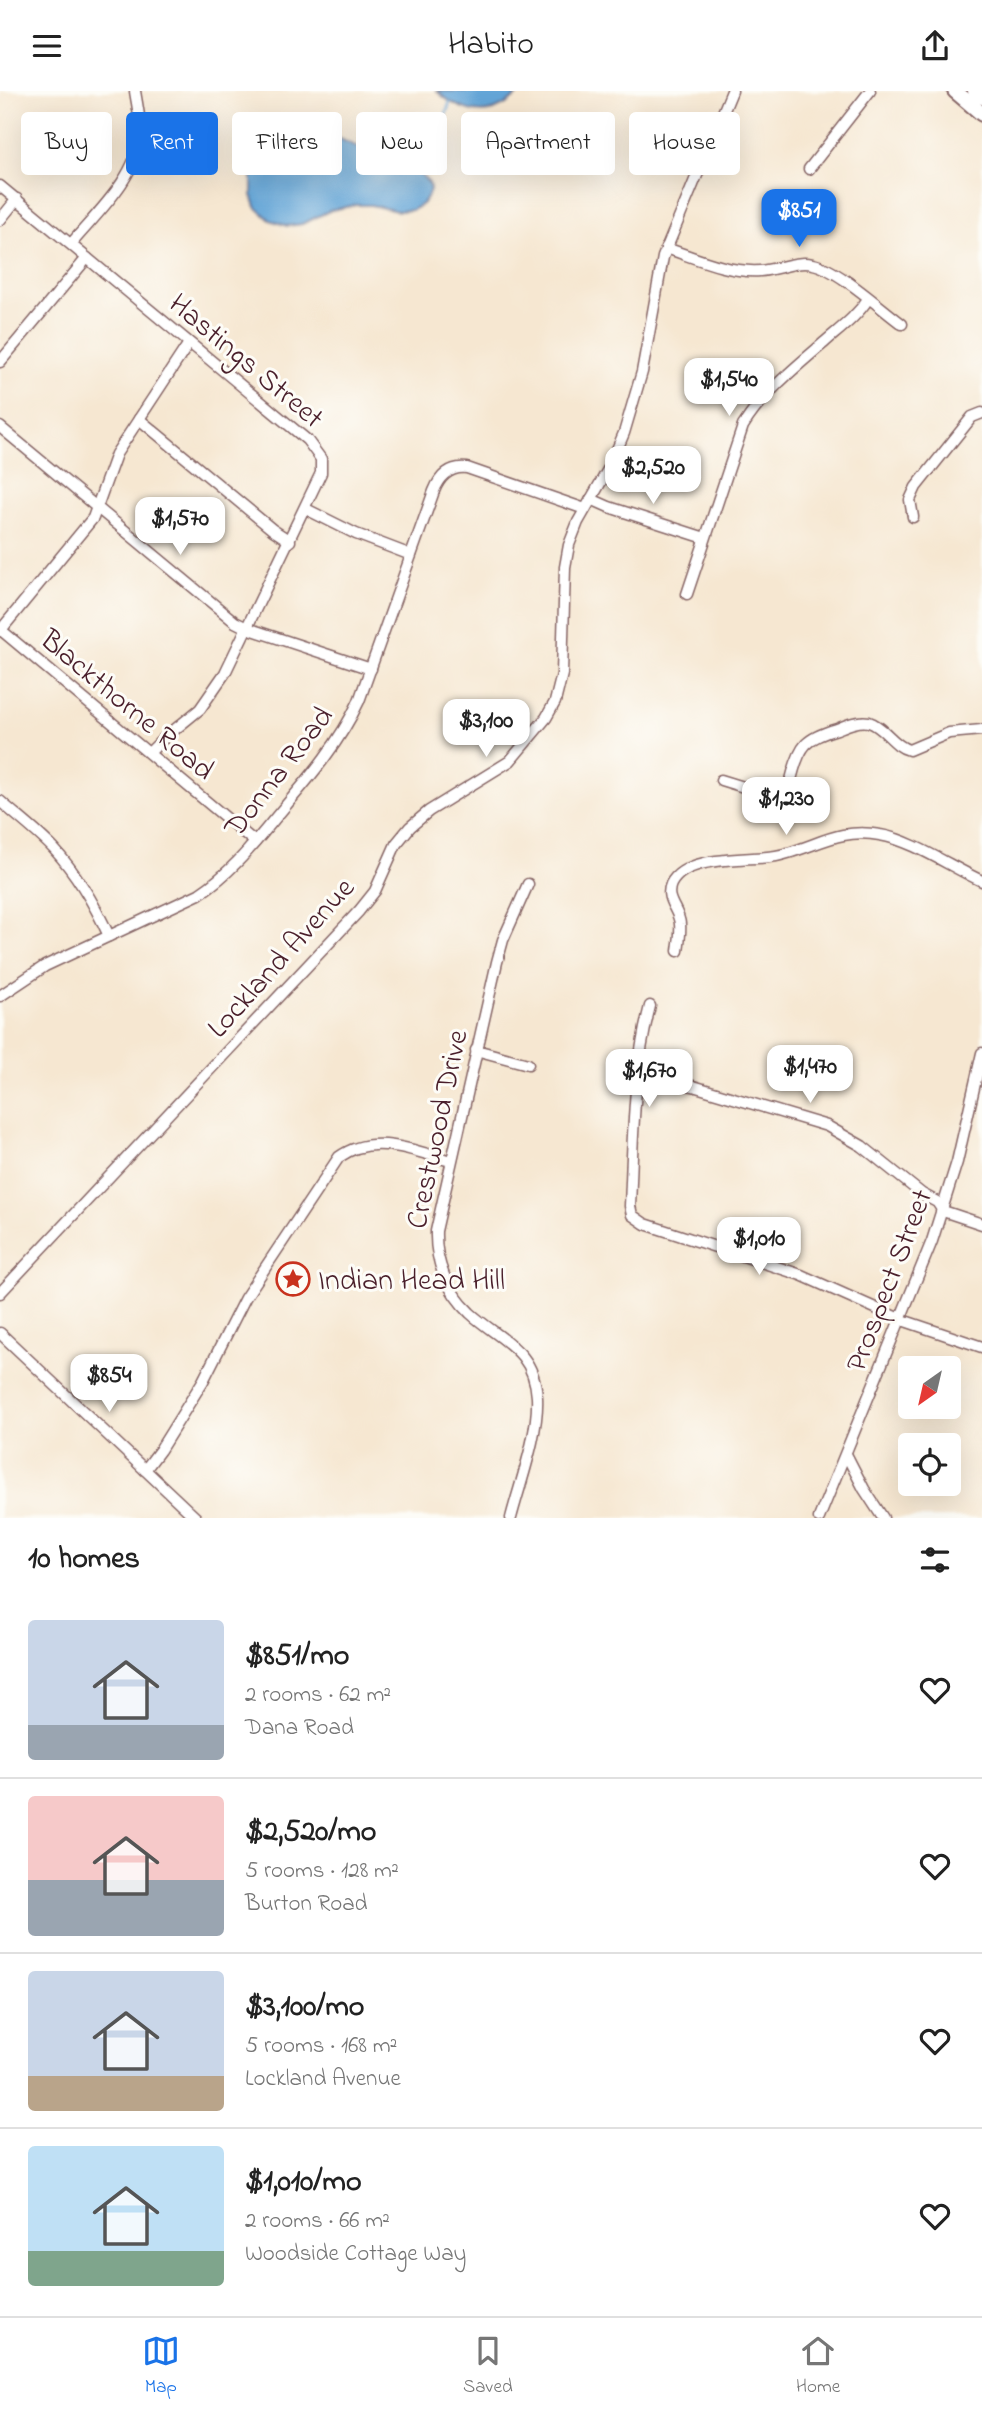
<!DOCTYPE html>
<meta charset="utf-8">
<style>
body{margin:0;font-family:"Indie Flower",sans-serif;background:#f6f6f6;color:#222;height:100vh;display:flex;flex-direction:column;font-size:26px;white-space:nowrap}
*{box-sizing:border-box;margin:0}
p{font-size:23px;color:#767676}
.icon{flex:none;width:38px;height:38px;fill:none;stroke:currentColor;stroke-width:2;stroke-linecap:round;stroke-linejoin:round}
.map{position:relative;height:1427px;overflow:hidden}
.sheet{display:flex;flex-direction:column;background:#fff;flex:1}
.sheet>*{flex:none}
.hud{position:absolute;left:21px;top:21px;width:942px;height:63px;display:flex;gap:14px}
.needle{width:46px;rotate:214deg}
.fabs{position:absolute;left:898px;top:1265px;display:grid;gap:14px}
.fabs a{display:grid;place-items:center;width:63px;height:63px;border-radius:7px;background:#fff;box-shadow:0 7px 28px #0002;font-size:35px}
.price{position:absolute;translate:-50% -60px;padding:0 16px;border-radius:14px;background:#fff;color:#222;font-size:23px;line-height:46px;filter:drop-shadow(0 2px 4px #0008)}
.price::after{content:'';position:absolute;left:50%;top:42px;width:21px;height:16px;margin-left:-10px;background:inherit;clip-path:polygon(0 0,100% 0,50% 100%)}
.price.on{background:#1a73e8;color:#fff}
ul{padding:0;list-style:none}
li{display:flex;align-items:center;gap:21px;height:175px;padding:0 28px}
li+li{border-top:2px solid #e0e0e0}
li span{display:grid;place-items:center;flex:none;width:196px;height:140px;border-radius:7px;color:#555}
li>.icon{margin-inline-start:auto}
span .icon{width:84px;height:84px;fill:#fffc;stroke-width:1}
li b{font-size:30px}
h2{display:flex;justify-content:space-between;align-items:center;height:84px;padding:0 28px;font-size:30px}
.pill{padding:0 24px;border-radius:7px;background:#fff;box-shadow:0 7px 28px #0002;font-size:24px;line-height:63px}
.pill.on{background:#1a73e8;color:#fff}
header{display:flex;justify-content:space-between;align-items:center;height:91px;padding:0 28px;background:#fff;font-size:32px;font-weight:600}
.menu{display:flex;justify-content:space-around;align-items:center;height:98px;border-top:2px solid #e0e0e0;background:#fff;font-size:19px;color:#767676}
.menu a{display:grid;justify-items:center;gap:4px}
.menu .on{color:#1a73e8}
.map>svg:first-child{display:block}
.water{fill:#64a5d7;stroke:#576281;stroke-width:2}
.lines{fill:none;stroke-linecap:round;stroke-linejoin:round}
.stream{stroke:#64a5d7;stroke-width:2.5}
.minor-casing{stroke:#866565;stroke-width:13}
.highway-casing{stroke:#866565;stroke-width:18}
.minor{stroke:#fff;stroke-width:10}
.highway{stroke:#fff;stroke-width:14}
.labels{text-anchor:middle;stroke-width:6;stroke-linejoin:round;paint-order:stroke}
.street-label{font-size:30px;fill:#4a1f2b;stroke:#fdfcf7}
.poi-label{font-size:30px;fill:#4a1f2b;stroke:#fdfcf7;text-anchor:start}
</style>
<header><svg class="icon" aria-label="menu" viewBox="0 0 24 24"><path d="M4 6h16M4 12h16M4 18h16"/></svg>Habito<svg class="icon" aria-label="share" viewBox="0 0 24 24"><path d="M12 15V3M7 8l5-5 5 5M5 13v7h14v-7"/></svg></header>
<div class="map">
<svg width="982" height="1427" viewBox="0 0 982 1427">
<rect width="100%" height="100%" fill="#fdfcf7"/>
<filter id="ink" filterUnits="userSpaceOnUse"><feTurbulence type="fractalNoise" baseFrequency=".0143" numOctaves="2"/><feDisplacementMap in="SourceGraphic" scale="14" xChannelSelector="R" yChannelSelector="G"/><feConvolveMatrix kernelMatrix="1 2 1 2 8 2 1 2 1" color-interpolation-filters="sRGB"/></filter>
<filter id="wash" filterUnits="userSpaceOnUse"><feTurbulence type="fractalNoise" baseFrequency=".00686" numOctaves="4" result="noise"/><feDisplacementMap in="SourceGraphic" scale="28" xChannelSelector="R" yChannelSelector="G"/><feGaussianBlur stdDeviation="1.57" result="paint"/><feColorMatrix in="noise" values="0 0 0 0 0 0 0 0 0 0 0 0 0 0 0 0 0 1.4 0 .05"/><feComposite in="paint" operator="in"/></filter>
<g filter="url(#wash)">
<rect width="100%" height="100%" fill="#f6e7d1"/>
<g class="water">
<path d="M437,0H521C495,29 465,26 437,0Z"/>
<polygon points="299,38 318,38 362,58 388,59 411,75 429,92 430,98 427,107 422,113 412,119 397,120 371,114 356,114 331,119 302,133 287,135 270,129 256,116 252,104 252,85 262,62 287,41"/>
</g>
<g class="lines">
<polyline class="stream" points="404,70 445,26 450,11"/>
</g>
</g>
<g filter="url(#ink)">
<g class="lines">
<defs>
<g id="minor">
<polyline points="809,78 870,0"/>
<polyline points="0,95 307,349 321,368 321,382 225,582 200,618 162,649 149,662"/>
<polyline points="0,129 17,108"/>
<path d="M71,153C96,123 138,85 140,44C141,29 137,14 135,0"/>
<path d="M666,157C696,167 728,182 760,180C777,179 796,169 813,173C838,178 880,217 902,233"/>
<polyline points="0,271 87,167"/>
<polyline points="139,328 273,439 290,450"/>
<polyline points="0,336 235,531 247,537 371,578"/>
<polyline points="591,408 609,416 705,447"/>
<polyline points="306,418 356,443 411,464"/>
<polyline points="913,426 910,409 916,396 972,326 982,322"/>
<path d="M687,503L743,335C764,301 796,276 826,250C841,237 857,225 868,208"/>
<polyline points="1,539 255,751"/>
<polyline points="0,540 93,427 116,363 189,252"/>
<path d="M721,689L773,705L782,704C789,699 790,693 792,685C800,654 806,647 837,638C847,634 858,629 869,631C885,636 893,655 909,659L949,642L982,639"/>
<path d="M0,710C18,726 37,740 54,758C77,783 95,814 109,845"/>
<path d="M678,860C679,851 681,842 680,833C679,818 664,809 671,793C686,763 749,770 776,765C815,757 837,736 880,744C912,749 951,776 982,790"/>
<path d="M0,905L45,875L199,803C233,781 256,750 282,719C311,685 340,651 359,610L434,400C440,385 450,375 467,377L585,418"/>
<path d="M650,915C633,981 633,1048 630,1115L632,1124L645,1133L801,1184L902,1229L982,1256"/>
<polyline points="476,959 528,973"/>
<polyline points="637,985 693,995 827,1035 862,1055 922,1103 937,1111 943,1120 982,1133"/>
<polyline points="0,1202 359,820 375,800 396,753 410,736 429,720 510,670 546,627 555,611 562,583 565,476 569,454 578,431 610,375 624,342 642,281 663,166 732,0"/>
<polyline points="0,1242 196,1427"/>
<polyline points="846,1363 864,1398 883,1427"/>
<path d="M145,1379L160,1359L203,1290L245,1207L339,1066C373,1041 415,1060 451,1070"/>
<path d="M511,1427C520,1392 539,1342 537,1306C534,1258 501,1250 470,1222C447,1200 435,1171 436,1140L497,871L503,849L528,793"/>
<polyline points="819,1427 932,1150 957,1071 982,962"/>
</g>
<g id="highway">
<polyline points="955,0 982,23"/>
<polyline points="975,0 982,6"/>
</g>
</defs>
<use href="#minor" class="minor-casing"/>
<use href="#highway" class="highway-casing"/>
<use href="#minor" class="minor"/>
<use href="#highway" class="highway"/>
</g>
</g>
<defs>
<symbol id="sight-ring" viewBox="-11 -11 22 22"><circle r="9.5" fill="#fdfcf7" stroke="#c8321e" stroke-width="1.5"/><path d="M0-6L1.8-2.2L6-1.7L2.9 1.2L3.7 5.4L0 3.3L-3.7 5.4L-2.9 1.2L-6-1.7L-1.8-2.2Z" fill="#c8321e"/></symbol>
</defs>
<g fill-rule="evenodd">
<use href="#sight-ring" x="274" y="1169" width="38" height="38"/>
</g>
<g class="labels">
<g class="street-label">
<text transform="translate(247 269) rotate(40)" y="10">Hastings Street</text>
<text transform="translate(128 613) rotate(40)" y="10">Blackthorne Road</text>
<text transform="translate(278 680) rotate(-52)" y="10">Donna Road</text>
<text transform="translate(280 866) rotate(-48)" y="10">Lockland Avenue</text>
<text transform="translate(436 1038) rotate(-78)" y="10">Crestwood Drive</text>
<text transform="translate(888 1189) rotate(-69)" y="10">Prospect Street</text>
</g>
<g class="poi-label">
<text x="318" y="1198">Indian Head Hill</text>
</g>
</g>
</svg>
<div class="fabs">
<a><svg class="needle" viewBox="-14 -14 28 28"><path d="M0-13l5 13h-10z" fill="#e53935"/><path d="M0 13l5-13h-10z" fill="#767676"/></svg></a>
<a><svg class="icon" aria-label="locate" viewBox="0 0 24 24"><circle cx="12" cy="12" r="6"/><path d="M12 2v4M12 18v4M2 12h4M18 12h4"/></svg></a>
</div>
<b class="price on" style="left:799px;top:158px">$851</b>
<b class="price" style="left:729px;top:327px">$1,540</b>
<b class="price" style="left:653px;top:415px">$2,520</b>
<b class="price" style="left:180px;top:466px">$1,570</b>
<b class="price" style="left:486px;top:668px">$3,100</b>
<b class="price" style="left:786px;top:746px">$1,230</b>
<b class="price" style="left:810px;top:1014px">$1,470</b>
<b class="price" style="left:649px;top:1018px">$1,670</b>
<b class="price" style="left:759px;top:1186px">$1,010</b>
<b class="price" style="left:109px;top:1323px">$854</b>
<div class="hud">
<a class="pill">Buy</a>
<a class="pill on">Rent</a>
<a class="pill">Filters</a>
<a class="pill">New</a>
<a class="pill">Apartment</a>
<a class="pill">House</a>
</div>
</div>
<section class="sheet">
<h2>10 homes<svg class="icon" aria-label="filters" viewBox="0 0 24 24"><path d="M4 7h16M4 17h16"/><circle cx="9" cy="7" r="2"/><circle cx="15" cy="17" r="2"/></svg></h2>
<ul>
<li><span style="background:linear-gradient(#c9d6e8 75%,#9aa5b1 0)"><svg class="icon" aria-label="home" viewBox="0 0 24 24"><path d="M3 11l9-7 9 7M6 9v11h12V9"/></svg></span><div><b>$851/mo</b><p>2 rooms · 62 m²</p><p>Dana Road</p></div><svg class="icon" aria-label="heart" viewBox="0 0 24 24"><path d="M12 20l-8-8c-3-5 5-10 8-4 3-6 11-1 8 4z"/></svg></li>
<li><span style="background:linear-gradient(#f6c9c9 60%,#9aa5b1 0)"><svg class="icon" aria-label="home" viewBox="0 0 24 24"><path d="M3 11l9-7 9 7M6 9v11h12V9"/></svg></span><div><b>$2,520/mo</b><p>5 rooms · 128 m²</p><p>Burton Road</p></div><svg class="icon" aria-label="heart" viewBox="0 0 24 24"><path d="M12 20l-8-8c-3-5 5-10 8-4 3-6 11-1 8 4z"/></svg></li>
<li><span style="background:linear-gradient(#c9d6e8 75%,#b9a48a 0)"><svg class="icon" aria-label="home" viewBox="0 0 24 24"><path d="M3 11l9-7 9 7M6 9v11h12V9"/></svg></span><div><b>$3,100/mo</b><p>5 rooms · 168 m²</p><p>Lockland Avenue</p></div><svg class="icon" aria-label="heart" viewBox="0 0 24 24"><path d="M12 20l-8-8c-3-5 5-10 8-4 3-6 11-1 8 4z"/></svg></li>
<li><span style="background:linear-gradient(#bfe0f5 75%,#7fa58c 0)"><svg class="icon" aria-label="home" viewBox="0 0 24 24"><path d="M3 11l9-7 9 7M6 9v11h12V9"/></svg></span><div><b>$1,010/mo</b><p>2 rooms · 66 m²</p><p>Woodside Cottage Way</p></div><svg class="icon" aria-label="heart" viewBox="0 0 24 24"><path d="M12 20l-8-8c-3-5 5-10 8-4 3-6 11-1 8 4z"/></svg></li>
</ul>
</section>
<nav class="menu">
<a class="on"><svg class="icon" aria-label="map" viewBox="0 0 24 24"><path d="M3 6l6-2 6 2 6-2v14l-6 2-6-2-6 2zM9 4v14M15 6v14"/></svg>Map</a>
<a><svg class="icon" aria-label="saved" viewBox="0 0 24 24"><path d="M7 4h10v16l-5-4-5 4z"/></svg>Saved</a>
<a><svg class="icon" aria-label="home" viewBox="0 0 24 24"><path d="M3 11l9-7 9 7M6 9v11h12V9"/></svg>Home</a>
</nav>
